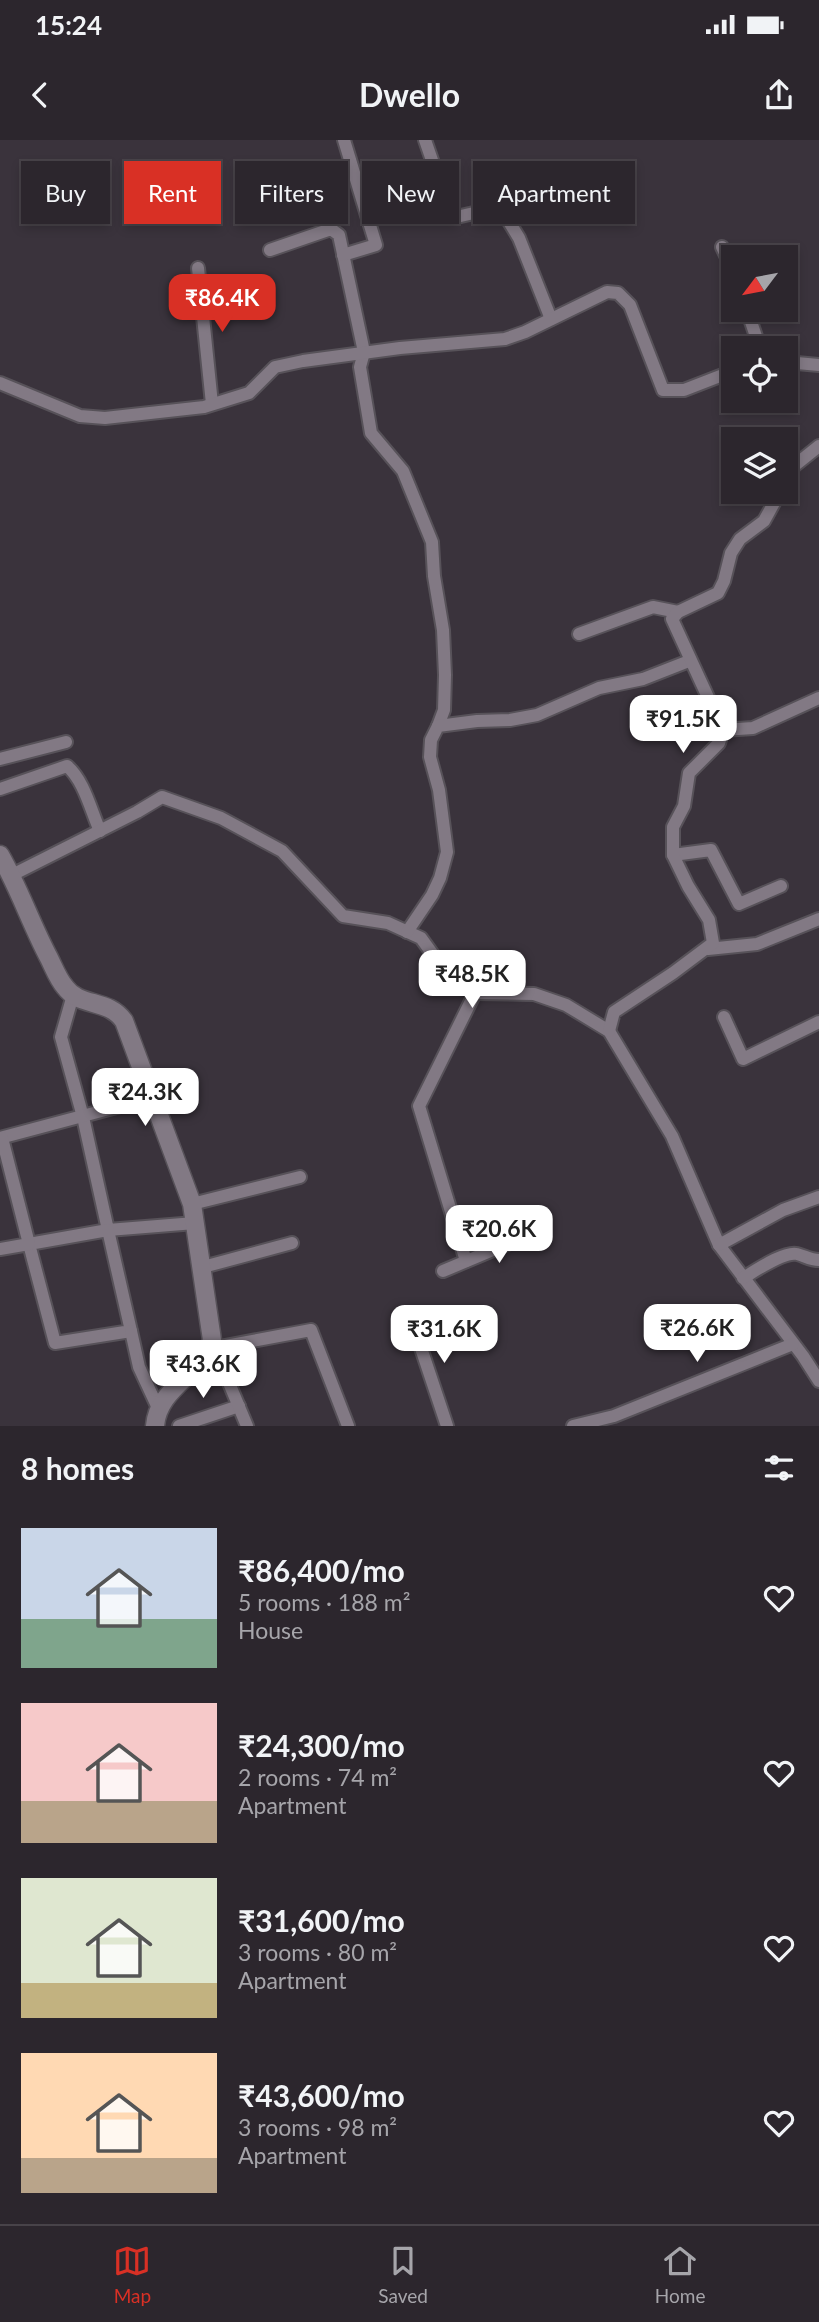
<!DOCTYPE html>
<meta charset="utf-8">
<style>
body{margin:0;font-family:Lato,sans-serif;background:#383239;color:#f1f3f6;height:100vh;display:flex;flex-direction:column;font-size:26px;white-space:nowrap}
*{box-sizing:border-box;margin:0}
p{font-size:23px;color:#a6a5aa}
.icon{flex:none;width:38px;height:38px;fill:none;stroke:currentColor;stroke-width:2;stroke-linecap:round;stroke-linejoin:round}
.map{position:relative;height:1286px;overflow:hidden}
.side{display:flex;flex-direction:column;background:#2c262d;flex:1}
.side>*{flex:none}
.top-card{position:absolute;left:21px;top:21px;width:777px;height:63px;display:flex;gap:14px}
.needle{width:46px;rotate:238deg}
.fabs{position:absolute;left:721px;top:105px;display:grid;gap:14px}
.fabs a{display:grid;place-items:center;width:77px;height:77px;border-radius:0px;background:#2c262d;box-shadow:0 4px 10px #0003,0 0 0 2px #484349;font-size:35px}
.price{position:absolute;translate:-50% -60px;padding:0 16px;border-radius:14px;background:#fff;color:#222;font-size:23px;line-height:46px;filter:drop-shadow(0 2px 4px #0008)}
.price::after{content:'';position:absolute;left:50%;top:42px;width:21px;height:16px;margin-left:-10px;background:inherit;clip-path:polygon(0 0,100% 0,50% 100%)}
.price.on{background:#d93025;color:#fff}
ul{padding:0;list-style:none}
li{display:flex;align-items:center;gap:21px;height:175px;padding:0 21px}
li span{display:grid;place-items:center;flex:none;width:196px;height:140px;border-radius:0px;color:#555}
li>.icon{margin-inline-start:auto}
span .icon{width:84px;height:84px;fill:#fffc;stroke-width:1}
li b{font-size:30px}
h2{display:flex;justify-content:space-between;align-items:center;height:84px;padding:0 21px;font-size:30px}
.pill{padding:0 24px;border-radius:0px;background:#2c262d;box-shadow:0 4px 10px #0003,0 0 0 2px #484349;font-size:24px;line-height:63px}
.pill.on{background:#d93025;color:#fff}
.status{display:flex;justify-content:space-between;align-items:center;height:49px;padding:0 35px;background:#2c262d;direction:ltr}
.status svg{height:19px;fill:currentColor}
header{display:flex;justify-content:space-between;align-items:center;height:91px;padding:0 21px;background:#2c262d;font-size:32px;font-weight:700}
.menu{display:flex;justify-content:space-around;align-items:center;height:98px;border-top:2px solid #484349;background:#2c262d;font-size:19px;color:#a6a5aa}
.menu a{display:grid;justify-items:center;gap:4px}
.menu .on{color:#d93025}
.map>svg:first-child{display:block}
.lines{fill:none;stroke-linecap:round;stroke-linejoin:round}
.street-casing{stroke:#575259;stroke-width:16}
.secondary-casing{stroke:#575259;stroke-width:21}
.street{stroke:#827984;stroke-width:12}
.secondary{stroke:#827984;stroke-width:18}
</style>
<div class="status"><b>15:24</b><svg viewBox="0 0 49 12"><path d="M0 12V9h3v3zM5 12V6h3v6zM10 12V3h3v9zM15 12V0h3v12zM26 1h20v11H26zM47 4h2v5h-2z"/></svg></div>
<header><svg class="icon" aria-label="back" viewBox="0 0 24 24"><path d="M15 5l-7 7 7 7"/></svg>Dwello<svg class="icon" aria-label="share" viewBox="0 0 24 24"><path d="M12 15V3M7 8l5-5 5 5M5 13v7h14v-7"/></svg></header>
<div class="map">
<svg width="819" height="1286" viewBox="0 0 819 1286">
<rect width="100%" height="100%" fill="#3a333c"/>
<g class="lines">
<defs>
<g id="street">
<polyline points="425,0 452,78 500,67 519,98 551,179"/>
<polyline points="722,107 733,130"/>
<polyline points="270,110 331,89 339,95 364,212 360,227 371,293 403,331 432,402 434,436 443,490 445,535 444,570 438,586"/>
<polyline points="343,115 376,105 344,0"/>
<polyline points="198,128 212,264"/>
<polyline points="747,170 760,208"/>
<polyline points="786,222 819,225"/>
<polyline points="0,243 80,276 105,278 204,267 249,253 275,227 303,221 400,208 505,199 525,192 607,152 618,153 630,165 663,250 684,250 733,231"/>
<polyline points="786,342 794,326 819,306"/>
<polyline points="579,494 653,467 678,472"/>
<polyline points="723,590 753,588 819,558"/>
<polyline points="0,619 66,602"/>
<path d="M0,649L67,626C84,640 91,671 100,691"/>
<polyline points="673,715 711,710 739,764 781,746"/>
<polyline points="12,735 137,672 162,657 221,678 282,711 343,776 388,783 421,798 452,841 475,853 534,854 566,865 609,891 672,996 719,1105 803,1216 819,1241"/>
<polyline points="407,792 432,755 440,738 447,712 439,650 430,617 431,600 438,586 477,581 510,580 537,575 599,548 643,539 689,521"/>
<polyline points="708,809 757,804 819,779"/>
<polyline points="73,855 61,897 83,977 108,1090 195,1083"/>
<polyline points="724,877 743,919 819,882"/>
<polyline points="609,891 614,872 673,833 713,803 709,780 688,746 673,715 673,687 684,666 689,633 719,603 723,590 672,479 678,472 718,453 724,441 731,413 740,399 764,381 780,352"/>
<polyline points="0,998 154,957"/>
<polyline points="192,1064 300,1037"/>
<polygon points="108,1090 131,1191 55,1203 29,1104"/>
<polyline points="719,1105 783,1070 819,1057"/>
<polyline points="0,1109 29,1104 2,998"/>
<polyline points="466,1121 419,966 475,853"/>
<polyline points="203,1127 292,1103"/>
<polyline points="443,1131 543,1089"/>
<path d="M743,1138C755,1131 784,1111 797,1114C805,1116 810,1120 819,1120"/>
<polyline points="410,1175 447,1286"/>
<polyline points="131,1191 139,1227 158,1268"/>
<polyline points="179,1286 239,1266"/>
<polyline points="247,1286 222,1226 209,1209 311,1190 348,1286"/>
<polyline points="573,1286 614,1276 793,1204"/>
</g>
<path id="secondary" d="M0,715C19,748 31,784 49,818C54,828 58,839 65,847C80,868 108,858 124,881L192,1064L212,1200C202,1235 158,1247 155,1286"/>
</defs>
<use href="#street" class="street-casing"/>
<use href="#secondary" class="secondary-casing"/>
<use href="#street" class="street"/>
<use href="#secondary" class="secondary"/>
</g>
</svg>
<div class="fabs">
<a><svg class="needle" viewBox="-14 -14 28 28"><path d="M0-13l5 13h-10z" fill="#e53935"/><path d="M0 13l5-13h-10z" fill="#a6a5aa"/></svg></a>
<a><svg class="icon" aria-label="locate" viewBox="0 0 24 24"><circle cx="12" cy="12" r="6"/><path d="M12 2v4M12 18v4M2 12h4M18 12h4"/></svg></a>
<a><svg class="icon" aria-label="layers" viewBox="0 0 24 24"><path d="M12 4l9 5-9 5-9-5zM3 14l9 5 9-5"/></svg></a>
</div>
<b class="price on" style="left:222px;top:194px">₹86.4K</b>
<b class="price" style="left:683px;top:615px">₹91.5K</b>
<b class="price" style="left:472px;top:870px">₹48.5K</b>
<b class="price" style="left:145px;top:988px">₹24.3K</b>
<b class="price" style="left:499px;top:1125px">₹20.6K</b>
<b class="price" style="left:697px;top:1224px">₹26.6K</b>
<b class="price" style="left:444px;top:1225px">₹31.6K</b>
<b class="price" style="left:203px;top:1260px">₹43.6K</b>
<div class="top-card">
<a class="pill">Buy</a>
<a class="pill on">Rent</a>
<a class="pill">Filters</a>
<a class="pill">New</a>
<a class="pill">Apartment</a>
</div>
</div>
<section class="side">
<h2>8 homes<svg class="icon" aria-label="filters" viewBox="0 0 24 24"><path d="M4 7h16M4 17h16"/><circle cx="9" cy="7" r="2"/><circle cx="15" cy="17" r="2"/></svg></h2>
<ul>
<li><span style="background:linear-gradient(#c9d6e8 65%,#7fa58c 0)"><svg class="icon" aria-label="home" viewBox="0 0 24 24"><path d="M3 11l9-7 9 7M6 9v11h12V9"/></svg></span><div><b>₹86,400/mo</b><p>5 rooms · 188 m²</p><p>House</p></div><svg class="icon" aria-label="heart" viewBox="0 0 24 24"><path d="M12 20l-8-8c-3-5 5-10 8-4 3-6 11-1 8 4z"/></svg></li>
<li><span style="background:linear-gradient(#f6c9c9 70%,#b9a48a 0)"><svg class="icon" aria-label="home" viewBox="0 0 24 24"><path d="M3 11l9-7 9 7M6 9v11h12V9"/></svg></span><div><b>₹24,300/mo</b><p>2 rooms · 74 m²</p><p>Apartment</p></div><svg class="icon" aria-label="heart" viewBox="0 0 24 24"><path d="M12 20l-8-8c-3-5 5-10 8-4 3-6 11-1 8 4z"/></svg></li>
<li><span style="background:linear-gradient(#dfe7d0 75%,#c2b280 0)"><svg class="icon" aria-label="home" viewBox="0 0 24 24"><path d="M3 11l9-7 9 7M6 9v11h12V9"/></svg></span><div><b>₹31,600/mo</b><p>3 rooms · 80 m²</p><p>Apartment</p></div><svg class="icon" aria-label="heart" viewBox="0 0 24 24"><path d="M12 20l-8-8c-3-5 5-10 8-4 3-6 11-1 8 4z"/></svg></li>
<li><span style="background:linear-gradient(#ffd9b3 75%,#b9a48a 0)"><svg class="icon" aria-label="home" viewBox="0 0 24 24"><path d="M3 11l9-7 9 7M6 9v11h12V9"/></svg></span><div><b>₹43,600/mo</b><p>3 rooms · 98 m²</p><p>Apartment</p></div><svg class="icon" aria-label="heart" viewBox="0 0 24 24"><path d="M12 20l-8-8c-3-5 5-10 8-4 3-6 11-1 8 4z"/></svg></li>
</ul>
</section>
<nav class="menu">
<a class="on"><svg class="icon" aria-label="map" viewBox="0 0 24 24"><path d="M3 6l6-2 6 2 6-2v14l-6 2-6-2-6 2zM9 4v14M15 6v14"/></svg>Map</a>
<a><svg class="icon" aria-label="saved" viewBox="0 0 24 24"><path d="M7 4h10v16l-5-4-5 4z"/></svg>Saved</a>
<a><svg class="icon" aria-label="home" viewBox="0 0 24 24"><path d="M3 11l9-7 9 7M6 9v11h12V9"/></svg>Home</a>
</nav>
